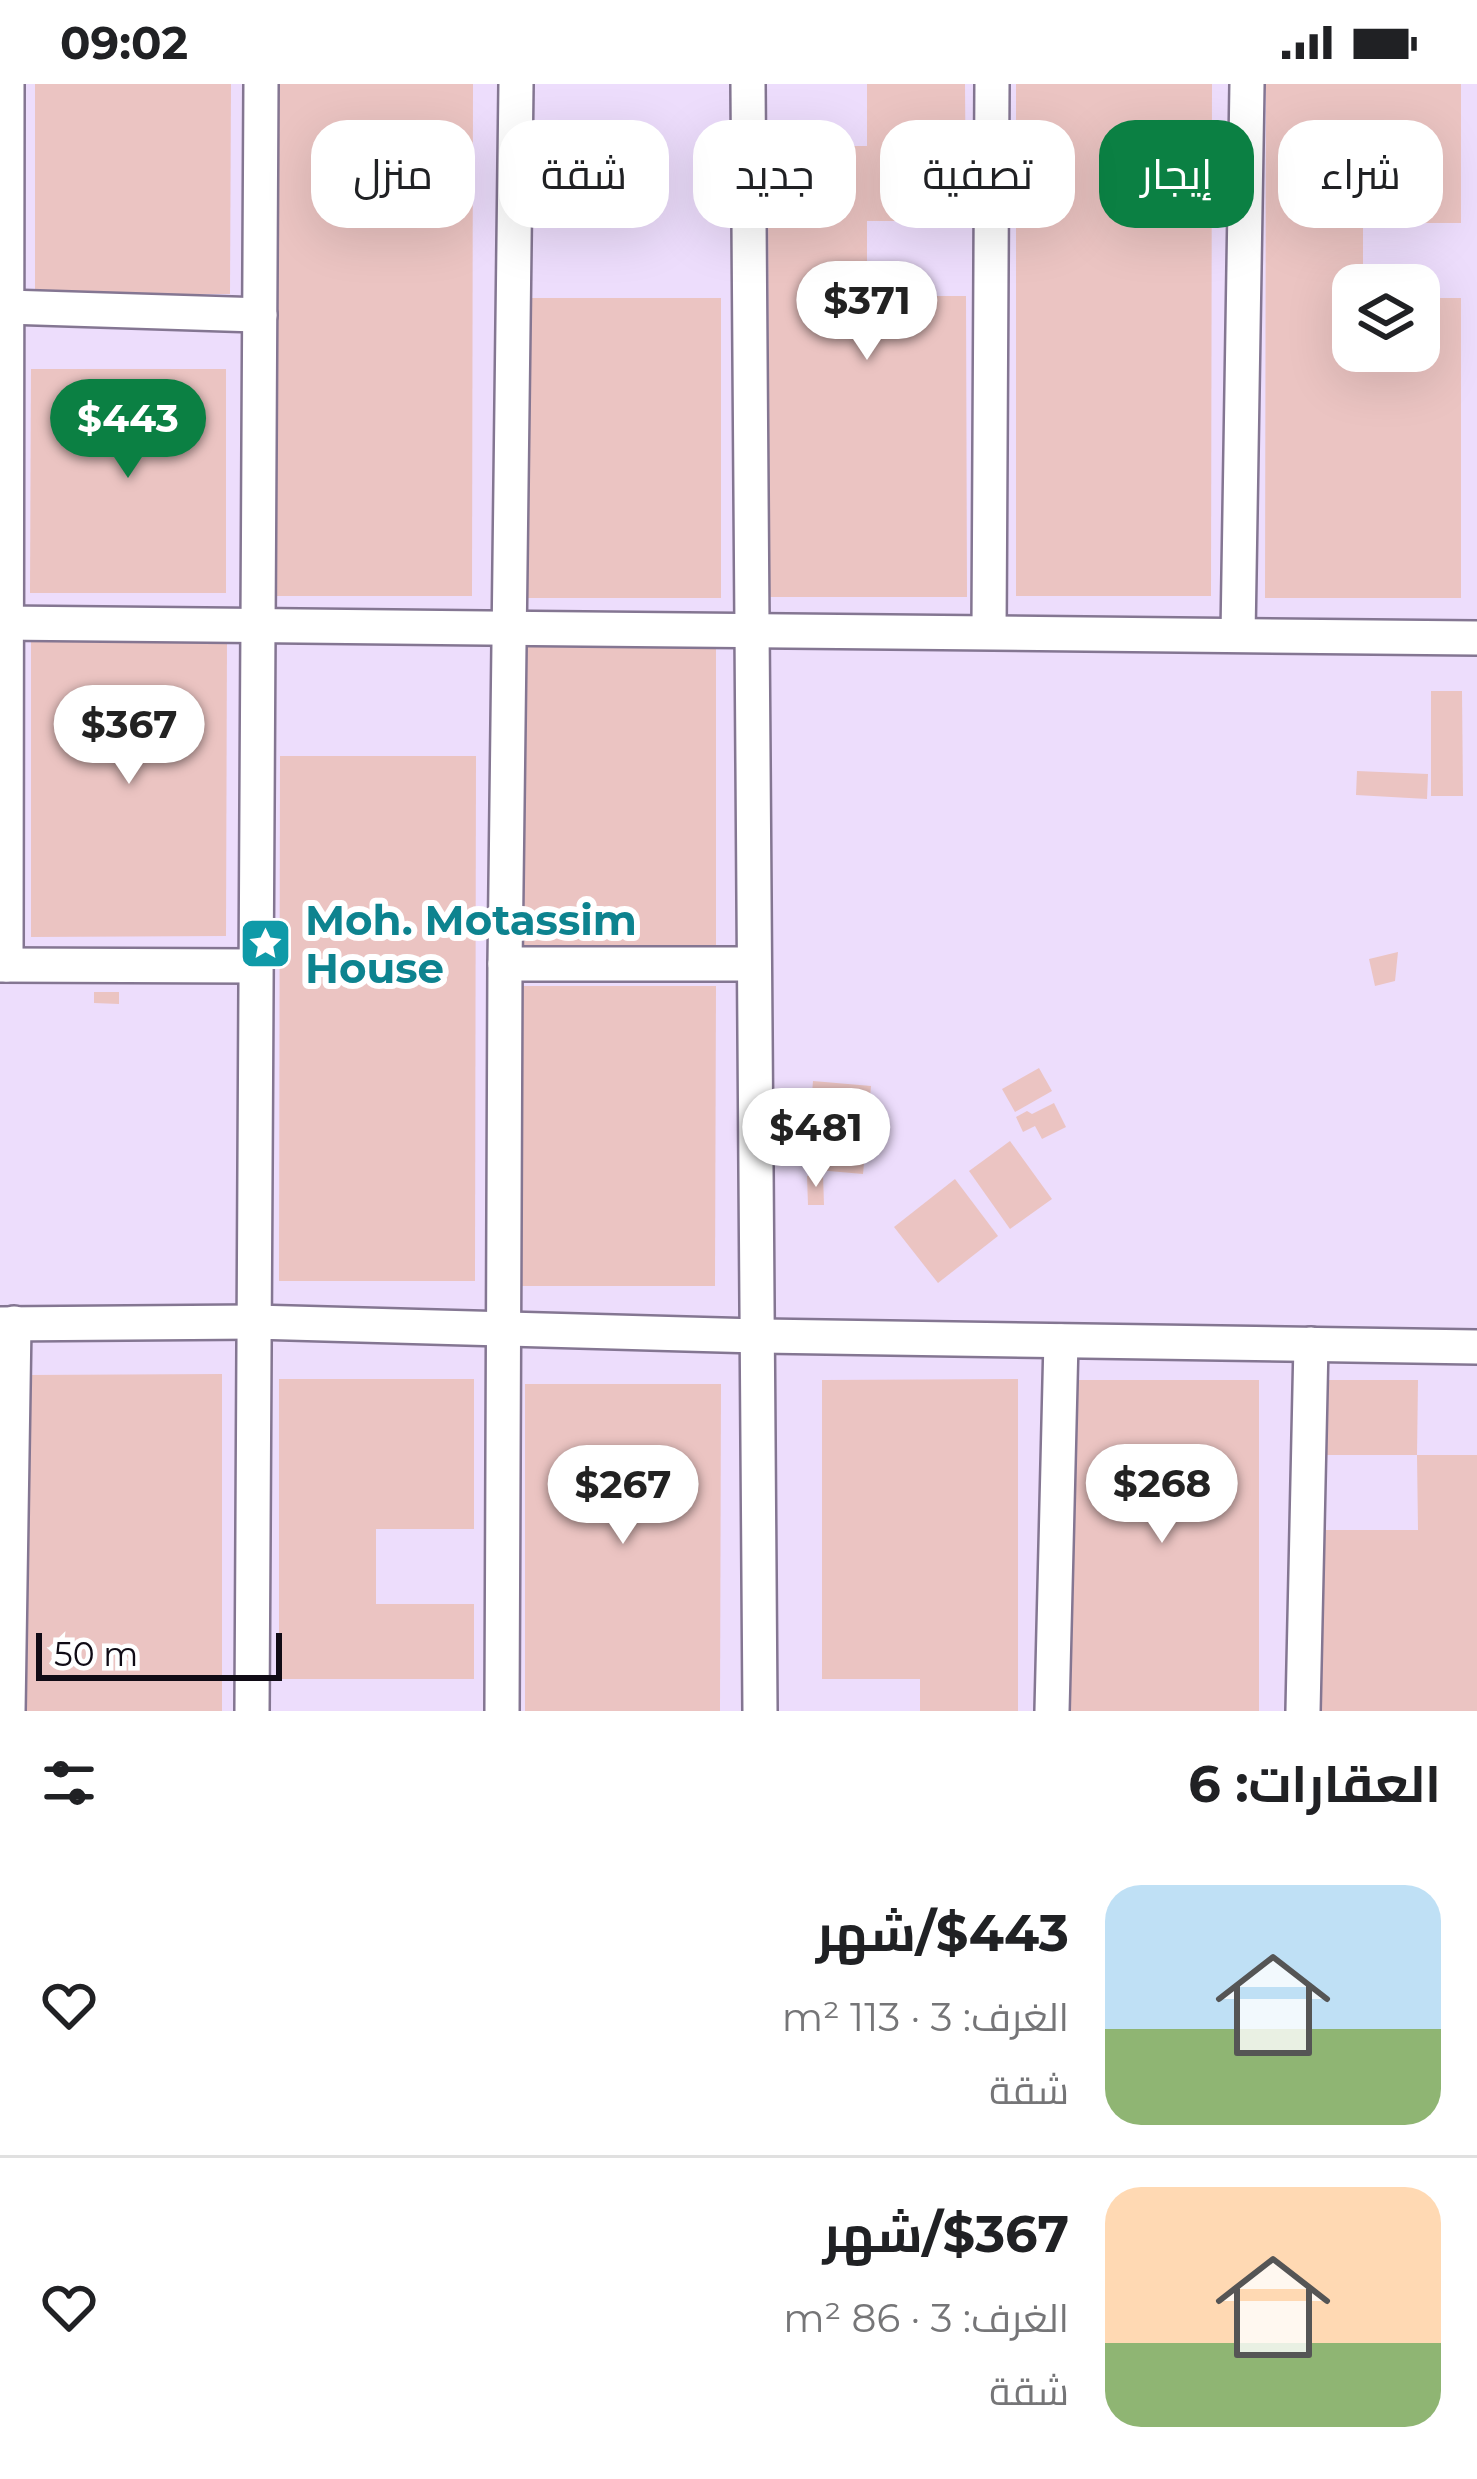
<!DOCTYPE html>
<html lang="ar">
<meta charset="utf-8">
<style>
body{margin:0;font-family:Montserrat,Cairo,sans-serif;background:#f6f6f6;color:#202124;direction:rtl;height:100vh;display:flex;flex-direction:column;font-size:45px;white-space:nowrap}
*{box-sizing:border-box;margin:0}
p{font-size:39px;color:#757577}
.icon{flex:none;width:66px;height:66px;fill:none;stroke:currentColor;stroke-width:2;stroke-linecap:round;stroke-linejoin:round}
.map{position:relative;height:1627px;overflow:hidden;direction:ltr}
.details{display:flex;flex-direction:column;background:#fff;flex:1}
.details>*{flex:none}
.guide{position:absolute;left:36px;top:36px;width:1407px;height:108px;direction:rtl;display:flex;gap:24px}
.buttons{position:absolute;left:1332px;top:180px;display:grid;gap:24px}
.buttons a{display:grid;place-items:center;width:108px;height:108px;border-radius:24px;background:#fff;box-shadow:0 12px 48px #0002;font-size:60px}
.scale{position:absolute;left:36px;bottom:30px;width:246px;box-sizing:border-box;padding-left:12px;border:6px solid #100b15;border-top:0;font-size:33px;line-height:42px;white-space:nowrap;color:#100b15;-webkit-text-stroke:9px #fff;paint-order:stroke}
.price{position:absolute;translate:-50% -102px;padding:0 27px;border-radius:42px;background:#fff;color:#222;font-size:39px;line-height:78px;filter:drop-shadow(0 3px 6px #0008)}
.price::after{content:'';position:absolute;left:50%;top:72px;width:36px;height:27px;margin-left:-18px;background:inherit;clip-path:polygon(0 0,100% 0,50% 100%)}
.price.selected{background:#0b8043;color:#fff}
ul{padding:0;list-style:none}
li{display:flex;align-items:center;gap:36px;height:300px;padding:0 36px}
li+li{border-top:3px solid #e0e0e0}
li span{display:grid;place-items:center;flex:none;width:336px;height:240px;border-radius:36px;color:#555}
li>.icon{margin-inline-start:auto}
span .icon{width:144px;height:144px;fill:#fffc;stroke-width:1}
li b{font-size:51px}
h2{display:flex;justify-content:space-between;align-items:center;height:144px;padding:0 36px;font-size:51px}
.chip{padding:0 42px;border-radius:36px;background:#fff;box-shadow:0 12px 48px #0002;font-size:42px;line-height:108px}
.chip.selected{background:#0b8043;color:#fff}
.status{display:flex;justify-content:space-between;align-items:center;height:84px;padding:0 60px;background:#fff;direction:ltr}
.status svg{height:33px;fill:currentColor}
.map>svg:first-child{display:block}
.building{fill:#ebc4c2}
.lines{fill:none;stroke-linecap:round;stroke-linejoin:round}
.minor-casing{stroke:#847692;stroke-width:38}
.minor{stroke:#fff;stroke-width:33}
.labels{text-anchor:middle;stroke-width:12;stroke-linejoin:round;paint-order:stroke}
.culture-label{font-size:42px;font-weight:bold;fill:#0d838f;stroke:#fff;text-anchor:start}
</style>
<div class="status"><b>09:02</b><svg viewBox="0 0 49 12"><path d="M0 12V9h3v3zM5 12V6h3v6zM10 12V3h3v9zM15 12V0h3v12zM26 1h20v11H26zM47 4h2v5h-2z"/></svg></div>
<div class="map">
<svg width="1477" height="1627" viewBox="0 0 1477 1627">
<rect width="100%" height="100%" fill="#edddfc"/>
<g class="building">
<polygon points="35,0 231,0 230,210 35,210"/>
<polygon points="277,0 473,0 472,512 277,512"/>
<polygon points="867,0 965,0 966,137 867,137 867,212 966,212 967,513 769,513 768,62 867,62"/>
<polygon points="1016,0 1212,0 1211,512 1016,512"/>
<polygon points="1266,0 1461,0 1461,139 1363,139 1363,201 1353,201 1353,267 1419,267 1419,214 1461,214 1461,514 1265,514"/>
<rect x="525" y="214" width="196" height="300"/>
<polygon points="31,285 226,285 226,509 30,509"/>
<polygon points="31,553 227,553 226,852 31,853"/>
<rect x="520" y="561" width="196" height="300"/>
<polygon points="1431,607 1462,607 1463,712 1431,712"/>
<polygon points="280,672 476,672 475,1197 279,1197"/>
<polygon points="1357,687 1428,690 1427,715 1356,711"/>
<polygon points="1398,868 1395,897 1375,902 1369,875"/>
<polygon points="520,902 716,902 715,1202 520,1202"/>
<polygon points="94,908 119,908 119,920 94,919"/>
<polygon points="1039,984 1052,1007 1015,1028 1002,1005"/>
<polygon points="813,997 871,1002 863,1090 806,1085"/>
<polygon points="1054,1019 1066,1043 1042,1055 1035,1042 1023,1048 1016,1033 1027,1027 1032,1030"/>
<polygon points="1010,1057 1052,1115 1010,1145 969,1087"/>
<polygon points="823,1091 824,1121 808,1121 807,1092"/>
<polygon points="955,1095 998,1152 938,1199 894,1143"/>
<polygon points="222,1290 222,1627 26,1627 26,1291"/>
<polygon points="279,1295 474,1295 474,1445 376,1445 376,1520 474,1520 474,1595 279,1595"/>
<polygon points="1018,1295 1018,1627 920,1627 920,1595 822,1595 822,1296"/>
<rect x="1064" y="1296" width="195" height="331"/>
<polygon points="1320,1296 1418,1296 1417,1371 1320,1371"/>
<polygon points="525,1300 721,1300 720,1627 525,1627"/>
<polygon points="1417,1371 1477,1371 1477,1627 1319,1627 1320,1446 1418,1446"/>
</g>
<g class="lines">
<defs>
<g id="minor">
<polyline points="748,0 760,1627"/>
<polyline points="7,223 260,231"/>
<polyline points="0,539 1477,554"/>
<polyline points="989,548 992,0"/>
<polyline points="1238,551 1247,0"/>
<polyline points="505,880 752,880"/>
<polyline points="0,881 254,882"/>
<polyline points="6,881 7,0"/>
<polyline points="0,1240 254,1238 757,1252 1477,1263"/>
<polyline points="8,1627 14,1239"/>
<polyline points="252,1627 261,0"/>
<polyline points="502,1627 505,880 516,0"/>
<polyline points="1052,1627 1061,1257"/>
<polyline points="1303,1627 1311,1260"/>
</g>
</defs>
<use href="#minor" class="minor-casing"/>
<use href="#minor" class="minor"/>
</g>
<defs>
<symbol id="sight-square" viewBox="-11 -11 22 22"><rect x="-9" y="-9" width="18" height="18" rx="4" fill="#0f9aa8" stroke="#fff"/><path d="M0-6L1.8-2.2L6-1.7L2.9 1.2L3.7 5.4L0 3.3L-3.7 5.4L-2.9 1.2L-6-1.7L-1.8-2.2Z" fill="#fff"/></symbol>
</defs>
<g fill-rule="evenodd">
<use href="#sight-square" x="236" y="830" width="59" height="59"/>
</g>
<g class="labels">
<g class="culture-label">
<text x="305" y="851">Moh. Motassim<tspan x="305" dy="48">House</tspan></text>
</g>
</g>
</svg>
<div class="buttons">
<a><svg class="icon" aria-label="layers" viewBox="0 0 24 24"><path d="M12 4l9 5-9 5-9-5zM3 14l9 5 9-5"/></svg></a>
</div>
<div class="scale">50 m</div>
<b class="price" style="left:867px;top:279px">$371</b>
<b class="price selected" style="left:128px;top:397px">$443</b>
<b class="price" style="left:129px;top:703px">$367</b>
<b class="price" style="left:816px;top:1106px">$481</b>
<b class="price" style="left:1162px;top:1462px">$268</b>
<b class="price" style="left:623px;top:1463px">$267</b>
<div class="guide">
<a class="chip">شراء</a>
<a class="chip selected">إيجار</a>
<a class="chip">تصفية</a>
<a class="chip">جديد</a>
<a class="chip">شقة</a>
<a class="chip">منزل</a>
</div>
</div>
<section class="details">
<h2>العقارات: 6<svg class="icon" aria-label="filters" viewBox="0 0 24 24"><path d="M4 7h16M4 17h16"/><circle cx="9" cy="7" r="2"/><circle cx="15" cy="17" r="2"/></svg></h2>
<ul>
<li><span style="background:linear-gradient(#bfe0f5 60%,#8fb573 0)"><svg class="icon" aria-label="home" viewBox="0 0 24 24"><path d="M3 11l9-7 9 7M6 9v11h12V9"/></svg></span><div><b>$443/شهر</b><p>الغرف: 3 · 113 m²</p><p>شقة</p></div><svg class="icon" aria-label="heart" viewBox="0 0 24 24"><path d="M12 20l-8-8c-3-5 5-10 8-4 3-6 11-1 8 4z"/></svg></li>
<li><span style="background:linear-gradient(#ffd9b3 65%,#8fb573 0)"><svg class="icon" aria-label="home" viewBox="0 0 24 24"><path d="M3 11l9-7 9 7M6 9v11h12V9"/></svg></span><div><b>$367/شهر</b><p>الغرف: 3 · 86 m²</p><p>شقة</p></div><svg class="icon" aria-label="heart" viewBox="0 0 24 24"><path d="M12 20l-8-8c-3-5 5-10 8-4 3-6 11-1 8 4z"/></svg></li>
</ul>
</section>
